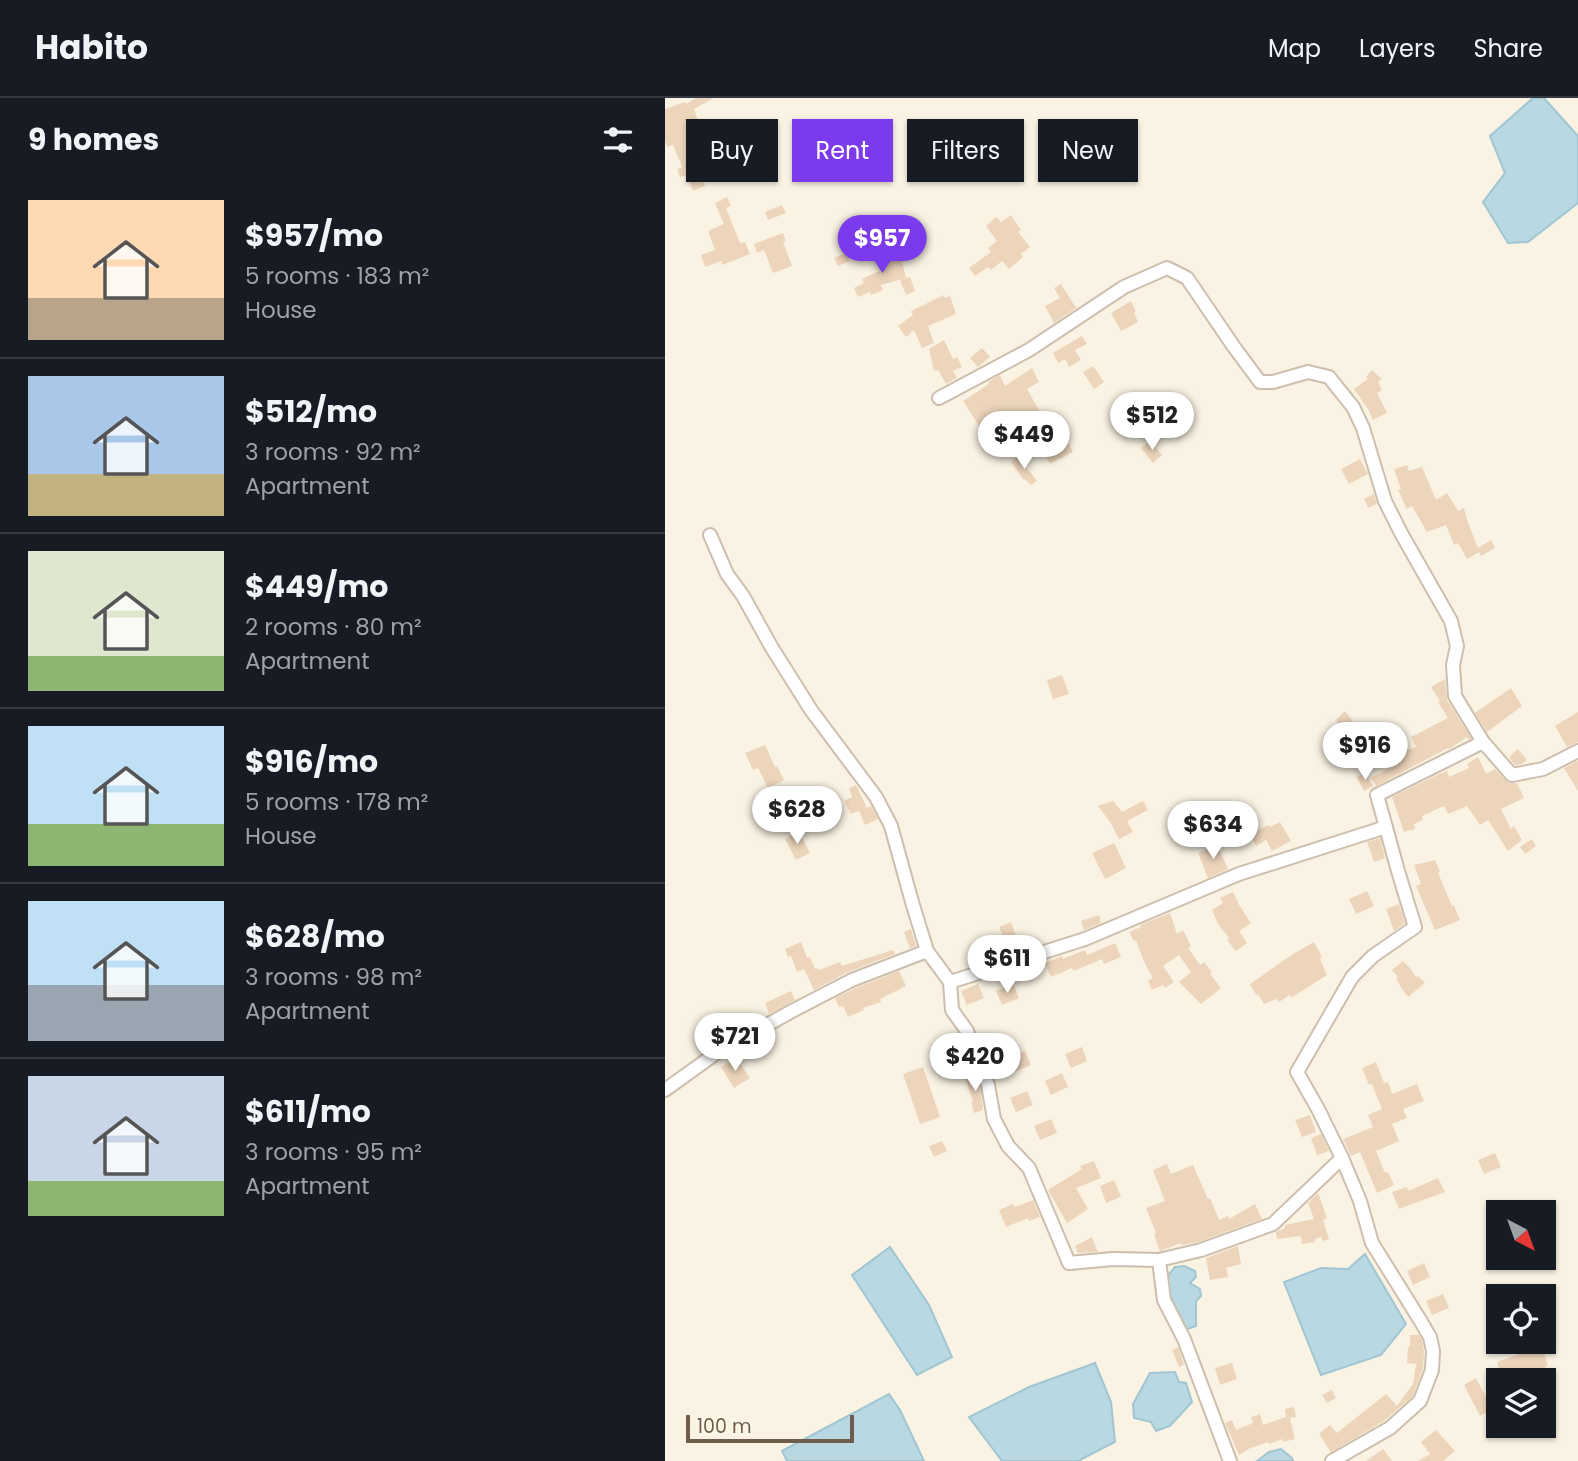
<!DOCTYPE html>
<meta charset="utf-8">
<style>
body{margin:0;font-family:Poppins,sans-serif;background:#20242c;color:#f1f3f6;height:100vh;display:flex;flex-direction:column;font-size:26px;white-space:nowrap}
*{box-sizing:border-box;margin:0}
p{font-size:23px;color:#9ea1a6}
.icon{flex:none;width:38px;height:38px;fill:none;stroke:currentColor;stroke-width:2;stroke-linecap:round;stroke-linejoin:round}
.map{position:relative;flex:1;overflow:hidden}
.drawer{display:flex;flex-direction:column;background:#171b24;width:665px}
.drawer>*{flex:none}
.guide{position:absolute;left:21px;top:21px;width:665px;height:63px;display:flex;gap:14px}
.needle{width:46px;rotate:139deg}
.tools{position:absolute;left:821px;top:1102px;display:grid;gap:14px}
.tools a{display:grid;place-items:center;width:70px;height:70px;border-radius:0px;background:#171b24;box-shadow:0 2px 5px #0004;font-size:35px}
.scale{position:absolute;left:21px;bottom:18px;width:168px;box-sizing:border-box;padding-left:7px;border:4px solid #705c4b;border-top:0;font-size:19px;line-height:24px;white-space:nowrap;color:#705c4b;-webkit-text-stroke:5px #fdf7e8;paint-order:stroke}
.price{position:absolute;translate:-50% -60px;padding:0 16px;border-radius:24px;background:#fff;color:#222;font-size:23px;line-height:46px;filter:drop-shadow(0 2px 4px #0008)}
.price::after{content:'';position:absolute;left:50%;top:42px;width:21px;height:16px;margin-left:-10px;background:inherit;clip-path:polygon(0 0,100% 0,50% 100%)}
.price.active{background:#7c3aed;color:#fff}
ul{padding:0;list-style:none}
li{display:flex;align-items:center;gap:21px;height:175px;padding:0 28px}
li+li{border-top:2px solid #363941}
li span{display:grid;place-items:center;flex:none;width:196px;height:140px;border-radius:0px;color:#555}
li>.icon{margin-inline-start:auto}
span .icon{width:84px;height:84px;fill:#fffc;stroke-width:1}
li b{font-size:30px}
h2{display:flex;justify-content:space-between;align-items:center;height:84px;padding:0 28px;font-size:30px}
.pill{padding:0 24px;border-radius:0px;background:#171b24;box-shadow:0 2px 5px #0004;font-size:24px;line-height:63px}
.pill.active{background:#7c3aed;color:#fff}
header{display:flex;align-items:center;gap:42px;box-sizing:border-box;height:98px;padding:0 35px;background:#171b24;border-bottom:2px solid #363941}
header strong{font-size:33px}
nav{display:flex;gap:38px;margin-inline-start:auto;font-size:24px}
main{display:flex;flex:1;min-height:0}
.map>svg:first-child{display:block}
.water{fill:#b9d8e2;stroke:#a0c6d3;stroke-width:2}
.building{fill:#edd5bc}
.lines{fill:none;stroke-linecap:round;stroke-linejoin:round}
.street-casing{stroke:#cdbead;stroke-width:16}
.street{stroke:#fff;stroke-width:12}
</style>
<header>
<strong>Habito</strong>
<nav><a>Map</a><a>Layers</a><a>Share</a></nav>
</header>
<main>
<section class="drawer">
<h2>9 homes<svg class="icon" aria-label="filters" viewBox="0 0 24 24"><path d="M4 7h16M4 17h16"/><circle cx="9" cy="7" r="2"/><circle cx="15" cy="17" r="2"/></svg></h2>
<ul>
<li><span style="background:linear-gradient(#ffd9b3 70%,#b9a48a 0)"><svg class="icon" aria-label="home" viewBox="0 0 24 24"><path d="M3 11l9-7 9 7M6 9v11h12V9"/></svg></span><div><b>$957/mo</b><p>5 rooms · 183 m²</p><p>House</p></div></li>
<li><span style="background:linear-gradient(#a9c7e8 70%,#c2b280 0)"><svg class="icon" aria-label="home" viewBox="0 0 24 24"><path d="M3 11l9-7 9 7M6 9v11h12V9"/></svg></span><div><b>$512/mo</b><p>3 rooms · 92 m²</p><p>Apartment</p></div></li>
<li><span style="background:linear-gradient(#dfe7d0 75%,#8fb573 0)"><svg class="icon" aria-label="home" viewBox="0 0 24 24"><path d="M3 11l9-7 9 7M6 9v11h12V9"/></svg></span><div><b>$449/mo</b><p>2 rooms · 80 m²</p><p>Apartment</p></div></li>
<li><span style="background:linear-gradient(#bfe0f5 70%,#8fb573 0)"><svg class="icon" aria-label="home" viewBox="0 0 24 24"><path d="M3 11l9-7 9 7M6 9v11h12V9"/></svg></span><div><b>$916/mo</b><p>5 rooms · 178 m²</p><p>House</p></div></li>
<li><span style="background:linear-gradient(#bfe0f5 60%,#9aa5b1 0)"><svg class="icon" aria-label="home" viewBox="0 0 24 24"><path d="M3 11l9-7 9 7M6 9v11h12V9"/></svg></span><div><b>$628/mo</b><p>3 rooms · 98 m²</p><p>Apartment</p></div></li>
<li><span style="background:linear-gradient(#c9d6e8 75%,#8fb573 0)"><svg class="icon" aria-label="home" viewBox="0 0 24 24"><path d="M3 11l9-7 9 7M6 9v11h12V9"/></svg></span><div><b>$611/mo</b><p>3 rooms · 95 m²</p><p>Apartment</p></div></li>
</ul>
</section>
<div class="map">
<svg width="913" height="1363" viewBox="0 0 913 1363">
<rect width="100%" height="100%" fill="#faf3e3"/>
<g class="water">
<polygon points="868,0 879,0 913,38 913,105 863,144 843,145 818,104 840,75 825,38"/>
<polygon points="225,1149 264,1207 287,1259 252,1277 187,1177"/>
<polygon points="700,1156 741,1226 716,1257 656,1277 619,1184 656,1170 683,1171"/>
<polygon points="519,1168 530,1173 531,1179 525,1185 535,1191 536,1198 531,1203 531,1228 517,1233 499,1182 510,1169"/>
<polygon points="430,1265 446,1304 450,1344 413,1363 337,1363 304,1319 364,1289"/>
<polygon points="510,1274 514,1284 521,1285 527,1304 505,1328 491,1333 486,1324 469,1320 468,1306 485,1275"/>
<polygon points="224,1296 235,1312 259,1363 122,1363 117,1353"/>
<polygon points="616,1351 627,1360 628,1363 592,1363 604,1354"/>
</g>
<g class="building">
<polygon points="31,0 49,0 29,11 33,22 26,25 34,47 42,45 49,63 33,70 40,88 28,93 22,77 15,79 12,71 17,69 8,47 2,49 0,42 0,11 20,4 21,6"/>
<polygon points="62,99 66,108 61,110 75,145 80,144 85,156 57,167 56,163 40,169 36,157 50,152 43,133 59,126 50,105"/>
<polygon points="117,107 121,115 103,122 100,114"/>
<polygon points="346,117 356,132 353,134 365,149 356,156 358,159 344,171 337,163 326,172 323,169 310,178 304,170 326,154 323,150 332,143 321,128 331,119 336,124"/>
<polygon points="118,135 121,143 118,144 127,168 108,175 99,152 92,155 89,146"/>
<polygon points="191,145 196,157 187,160 183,148"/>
<polygon points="181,155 185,163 173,168 169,160"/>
<polygon points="224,155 225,161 236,159 241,180 216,187 218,192 206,197 205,194 193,199 189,190 199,185 197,181 214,173 212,158"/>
<polygon points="245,179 250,193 241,197 235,182"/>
<polygon points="396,186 411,210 389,225 380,208 395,200 389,190"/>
<polygon points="279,197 280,200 285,198 291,216 263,228 269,245 257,250 249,232 241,239 233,228 248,217 246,213"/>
<polygon points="466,203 471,214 469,215 473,224 456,233 446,215"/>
<polygon points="417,238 422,246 410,252 416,262 404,269 400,261 393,265 388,255"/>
<polygon points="279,242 288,261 292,259 297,269 288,273 292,280 281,286 273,272 269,273 264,251"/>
<polygon points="317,250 325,259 313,269 305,260"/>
<polygon points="428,268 439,284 429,291 418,274"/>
<polygon points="367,270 374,284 362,291 388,337 390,338 397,334 408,354 385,366 363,324 353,333 348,327 336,337 330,330 319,340 314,333 316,331 298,303 324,286 323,284 335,277 340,288"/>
<polygon points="707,272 717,281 713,284 717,292 712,295 722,315 708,322 703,311 689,291 703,281 701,279"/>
<polygon points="485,343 497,357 488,365 476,350"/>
<polygon points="353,358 372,383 366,387 360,381 359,382 346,364"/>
<polygon points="695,361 703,376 684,386 676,371"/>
<polygon points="742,367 744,373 757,369 771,402 782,395 793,413 799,410 802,422 813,450 826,442 830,450 816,458 814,454 802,461 793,445 789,447 781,427 762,434 747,408 742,411 733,392 736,391 729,371"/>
<polygon points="709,396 712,406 703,410 699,401"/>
<polygon points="397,577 404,596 388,601 382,582"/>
<polygon points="780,581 782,602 806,640 803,642 802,639 784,651 783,650 711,688 706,680 715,675 715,676 741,657 739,653 751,649 746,639 783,620 773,604 775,603 766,589"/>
<polygon points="846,590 857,608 822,634 810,615"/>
<polygon points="680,613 689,625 679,633 671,622"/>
<polygon points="913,614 913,644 902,649 890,628"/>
<polygon points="100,647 110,669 112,668 119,682 103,690 93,670 88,672 80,655"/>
<polygon points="853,651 862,662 857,666 850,667 844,659"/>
<polygon points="813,659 821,676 830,671 844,685 852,685 859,700 836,711 846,731 849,728 857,742 843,753 823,722 815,727 802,708 783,716 779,708 757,718 758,722 749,726 750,731 739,734 727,699 772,677 782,673 784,679 804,670 802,666"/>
<polygon points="913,663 913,693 899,670"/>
<polygon points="701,675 708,688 699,693 692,679"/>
<polygon points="191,687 202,710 206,708 213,721 200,727 194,713 186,716 179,703 187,699 184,690"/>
<polygon points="448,703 457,714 478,703 483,712 462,723 468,734 454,741 445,724 433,708"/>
<polygon points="615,724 626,743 607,753 601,742 591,748 585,736 604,727 605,729"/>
<polygon points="134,734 145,755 131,762 120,741"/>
<polygon points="715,740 720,760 709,764 702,744"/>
<polygon points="867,741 871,748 860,756 855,749"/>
<polygon points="449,745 461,770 440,781 427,755"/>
<polygon points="552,747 563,771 543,780 533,755"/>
<polygon points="770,762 775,774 773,775 787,808 789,807 795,822 770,832 751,788 756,786 749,767"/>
<polygon points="702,793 709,808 691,816 684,801"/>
<polygon points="568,794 574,807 586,825 574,833 582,845 571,853 562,842 564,840 553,826 547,812 558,805 555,800"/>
<polygon points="734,806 740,825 729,833 721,811"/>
<polygon points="505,815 512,836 518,832 526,848 523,850 535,867 539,864 547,874 545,876 556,890 536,906 514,884 526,874 514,857 498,868 509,884 500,890 498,887 487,892 483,883 488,880 480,866 471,842 469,843 464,834 476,829 475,827"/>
<polygon points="434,817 436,825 419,832 416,823"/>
<polygon points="346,824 352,840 341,845 334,829"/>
<polygon points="246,831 251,848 245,850 239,834"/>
<polygon points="136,844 142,860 145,859 150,871 153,870 154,872 175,864 177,868 228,852 230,856 183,874 149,892 139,871 132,874 126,858 123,859 120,851"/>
<polygon points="649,844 657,859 655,861 662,877 626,900 625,897 614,904 611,901 599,906 593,896 591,897 585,886 628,856"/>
<polygon points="450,845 456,859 439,866 437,861 409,873 407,870 386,879 380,865 397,858 398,861 420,852 422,857"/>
<polygon points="738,863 745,870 751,879 753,878 760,885 743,899 737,891 731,880 733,879 727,872"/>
<polygon points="234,873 241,888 215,901 216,904 198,910 199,912 183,919 178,908 174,909 170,900 191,890"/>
<polygon points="313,886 319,900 302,907 296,893"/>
<polygon points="348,886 354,900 337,907 331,893"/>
<polygon points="126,893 130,902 104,916 100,905"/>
<polygon points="52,918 63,934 59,936 61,940 47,947 36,927"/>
<polygon points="417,949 422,963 406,970 400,956"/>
<polygon points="360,953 366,967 349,974 343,960"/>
<polygon points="283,956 287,976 274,978 271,958"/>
<polygon points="71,960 85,980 69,990 56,969"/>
<polygon points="711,964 719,985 723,984 727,996 752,986 759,1003 738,1011 742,1020 727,1026 734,1043 711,1053 720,1075 723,1074 729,1087 712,1095 695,1054 686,1058 678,1041 708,1029 703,1017 717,1011 707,986 704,987 697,970"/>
<polygon points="258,969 275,1019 255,1026 238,976"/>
<polygon points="397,975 403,989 386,997 380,983"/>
<polygon points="309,976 315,989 318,1012 309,1015 306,1005 308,1004 300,979"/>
<polygon points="362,993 368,1007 351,1014 345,1000"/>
<polygon points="645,1017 651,1034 637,1039 630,1022"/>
<polygon points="386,1021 392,1035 375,1042 369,1028"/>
<polygon points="656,1036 664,1053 652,1057 646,1040"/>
<polygon points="277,1043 282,1053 269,1059 264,1048"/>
<polygon points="830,1055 836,1069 819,1076 813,1062"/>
<polygon points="429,1063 436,1080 411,1090 423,1111 402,1125 383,1092 417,1071 415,1068"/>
<polygon points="502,1066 506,1076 528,1067 543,1101 545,1100 554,1122 563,1118 564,1121 590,1106 597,1121 533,1144 517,1147 516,1145 495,1153 489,1136 491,1135 481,1110 500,1103 488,1072"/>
<polygon points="773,1080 780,1094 734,1111 727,1094 742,1089 743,1093"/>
<polygon points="449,1082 456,1099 441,1105 435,1088"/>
<polygon points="653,1095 662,1120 658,1122 664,1141 658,1143 656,1139 650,1141 650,1144 637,1146 636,1138 612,1141 611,1134 620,1130 620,1127 649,1121 643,1105"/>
<polygon points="368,1102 375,1119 364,1123 363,1120 341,1129 334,1112 348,1106 350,1109"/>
<polygon points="427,1139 433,1154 413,1155 410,1148"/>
<polygon points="573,1148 576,1166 561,1170 563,1179 545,1182 541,1160"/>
<polygon points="759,1165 765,1179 748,1187 742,1173"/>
<polygon points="778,1196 784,1210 767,1217 761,1203"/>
<polygon points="745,1237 754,1237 757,1242 759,1254 758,1270 748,1298 719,1323 666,1354 654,1336 665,1327 672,1335 721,1296 732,1308 748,1286 751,1266 742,1265 743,1249 745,1249"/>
<polygon points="877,1248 883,1268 880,1269 888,1291 878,1295 878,1283 844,1283 843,1279 838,1281 832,1264"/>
<polygon points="513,1249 519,1267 514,1269 507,1252"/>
<polygon points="567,1265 572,1281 555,1287 550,1270"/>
<polygon points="811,1280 827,1311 815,1318 799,1287"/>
<polygon points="667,1292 671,1300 662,1305 657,1297"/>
<polygon points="629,1309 631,1319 625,1320 630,1341 618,1344 618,1341 604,1346 603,1344 583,1351 583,1352 574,1357 560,1325 567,1322 571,1332 588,1325 586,1319 595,1316 598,1327 621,1319 620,1311"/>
<polygon points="771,1332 790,1353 778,1363 753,1363 765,1356 756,1344"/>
<polygon points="718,1351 727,1363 701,1363"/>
</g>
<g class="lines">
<defs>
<g id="street">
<polyline points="274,300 364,252 459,189 502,170 522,180 569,249 595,284 608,284 643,274 664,279 688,309 698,330 720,403 736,435 786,523 792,548 788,567 790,598 818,644"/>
<polyline points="45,437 62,476 78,498 107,550 146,612 211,699 226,728 247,804 262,853 285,884 287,912 302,933 323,987 329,1021 343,1048 364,1070 404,1165 448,1161 494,1162"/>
<polyline points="285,884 420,841 574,776 721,729"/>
<polyline points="0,992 50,956 127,913 187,882 262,853"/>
<polyline points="677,1060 653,1011 632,974 687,879 708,858 750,829 733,773 712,697 818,644 847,677 878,671 913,653"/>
<polyline points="565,1363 519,1241 499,1202 494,1162 536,1152 608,1126 677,1060 695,1103 707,1145 755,1222 765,1239 768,1253 767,1272 755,1303 725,1330 667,1363"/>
</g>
</defs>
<use href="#street" class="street-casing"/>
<use href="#street" class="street"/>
</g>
</svg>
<div class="tools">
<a><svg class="needle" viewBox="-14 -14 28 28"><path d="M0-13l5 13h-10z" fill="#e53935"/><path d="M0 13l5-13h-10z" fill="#9ea1a6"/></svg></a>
<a><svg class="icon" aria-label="locate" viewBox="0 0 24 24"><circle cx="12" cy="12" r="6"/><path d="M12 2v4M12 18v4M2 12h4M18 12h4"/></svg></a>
<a><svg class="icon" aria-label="layers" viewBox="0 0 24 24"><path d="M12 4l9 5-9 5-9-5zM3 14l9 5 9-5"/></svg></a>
</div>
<div class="scale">100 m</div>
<b class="price active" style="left:217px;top:177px">$957</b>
<b class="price" style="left:487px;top:354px">$512</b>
<b class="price" style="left:359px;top:373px">$449</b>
<b class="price" style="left:700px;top:684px">$916</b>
<b class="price" style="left:132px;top:748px">$628</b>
<b class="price" style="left:548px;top:763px">$634</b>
<b class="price" style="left:342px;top:897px">$611</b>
<b class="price" style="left:70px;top:975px">$721</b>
<b class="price" style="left:310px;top:995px">$420</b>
<div class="guide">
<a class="pill">Buy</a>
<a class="pill active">Rent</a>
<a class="pill">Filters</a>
<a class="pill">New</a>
</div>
</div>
</main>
